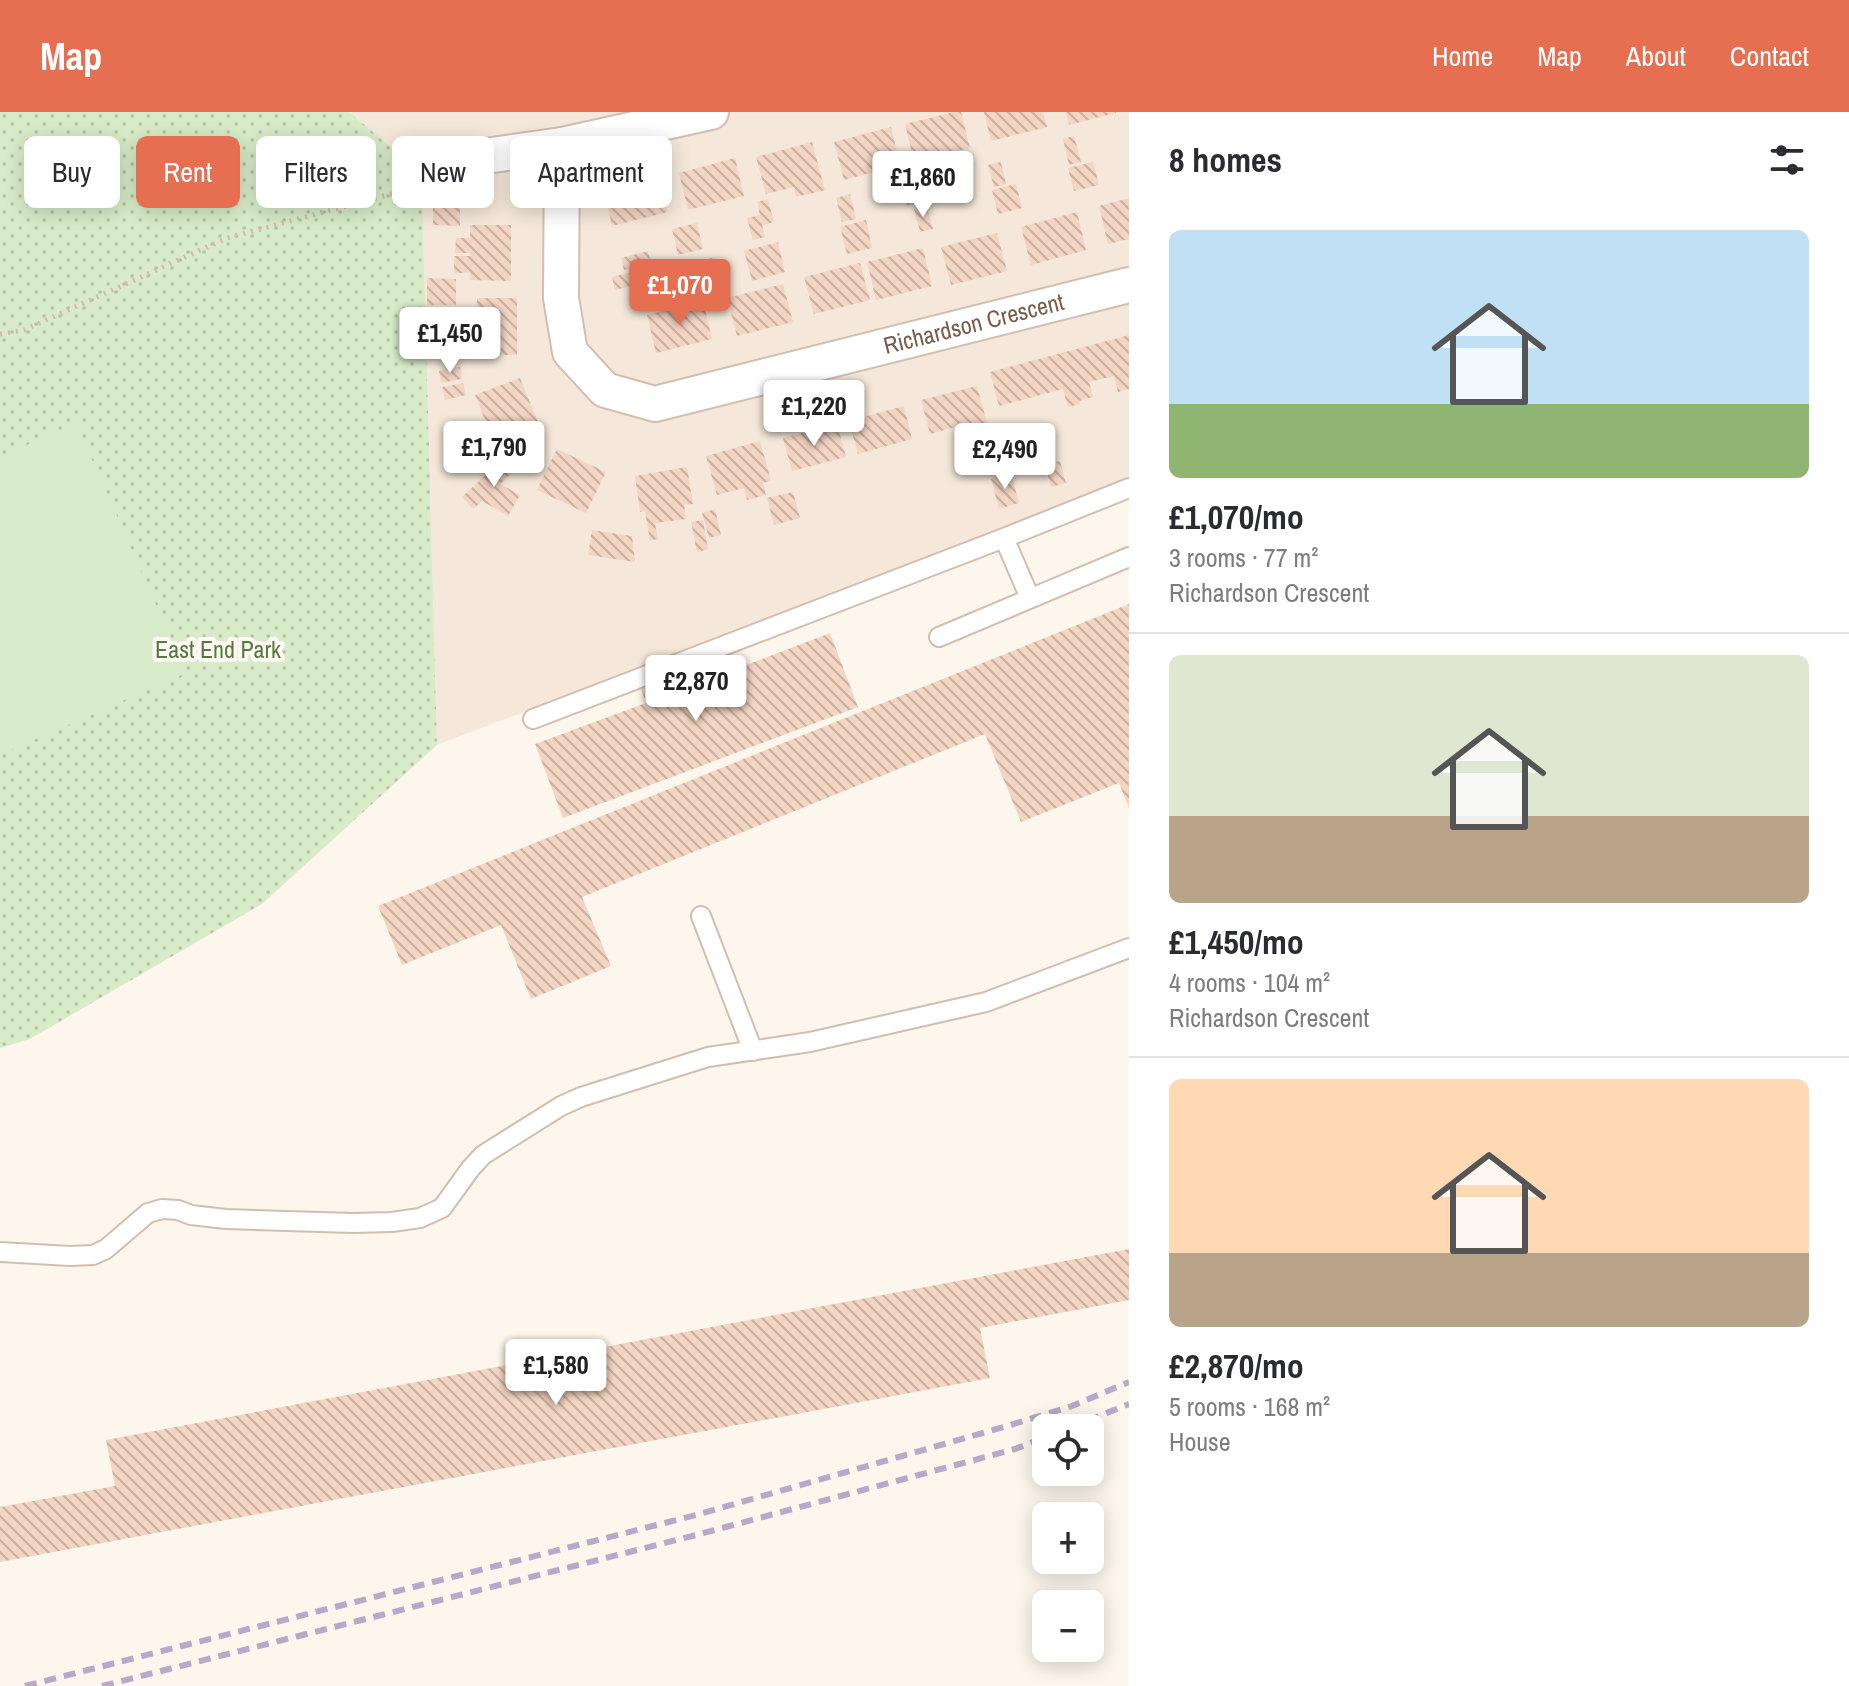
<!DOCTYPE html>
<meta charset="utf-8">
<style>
body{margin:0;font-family:"Archivo Narrow",sans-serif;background:#f2f2f3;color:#2b2b33;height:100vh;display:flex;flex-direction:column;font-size:30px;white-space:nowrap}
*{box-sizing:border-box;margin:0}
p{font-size:26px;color:#7c7c81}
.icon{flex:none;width:44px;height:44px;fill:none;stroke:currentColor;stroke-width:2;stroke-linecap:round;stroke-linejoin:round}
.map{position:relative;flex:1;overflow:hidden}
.panel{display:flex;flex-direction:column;background:#fff;width:720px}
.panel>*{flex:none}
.hud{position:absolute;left:24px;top:24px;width:760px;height:72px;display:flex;gap:16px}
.buttons{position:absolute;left:1032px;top:1302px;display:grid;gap:16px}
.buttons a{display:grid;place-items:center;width:72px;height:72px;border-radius:12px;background:#fff;box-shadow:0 4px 20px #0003;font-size:40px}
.price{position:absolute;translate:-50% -68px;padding:0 18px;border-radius:8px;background:#fff;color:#222;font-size:26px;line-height:52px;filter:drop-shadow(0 2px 4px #0008)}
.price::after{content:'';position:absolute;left:50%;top:48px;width:24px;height:18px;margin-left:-12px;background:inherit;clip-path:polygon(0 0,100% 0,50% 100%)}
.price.current{background:#e76f51;color:#fff}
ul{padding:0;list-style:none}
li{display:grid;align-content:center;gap:16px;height:424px;padding:0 40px}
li+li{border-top:2px solid #e1e1e2}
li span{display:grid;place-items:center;height:248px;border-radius:12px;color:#555}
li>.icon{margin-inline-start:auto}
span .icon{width:144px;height:144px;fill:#fffc;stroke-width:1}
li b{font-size:34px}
h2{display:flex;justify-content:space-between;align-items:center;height:96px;padding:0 40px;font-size:34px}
.chip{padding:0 28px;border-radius:12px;background:#fff;box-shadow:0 4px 20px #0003;font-size:28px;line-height:72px}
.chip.current{background:#e76f51;color:#fff}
header{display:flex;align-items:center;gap:48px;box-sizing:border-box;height:112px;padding:0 40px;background:#e76f51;color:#fff}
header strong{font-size:38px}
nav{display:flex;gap:44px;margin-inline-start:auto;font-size:28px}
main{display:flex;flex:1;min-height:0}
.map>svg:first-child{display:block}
.residential{fill:#f5e8da}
.grass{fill:url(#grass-dots)}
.garden{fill:#d8ecc9}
.building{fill:url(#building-back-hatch)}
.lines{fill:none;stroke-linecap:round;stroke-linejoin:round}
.service-casing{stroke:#d1beb0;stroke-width:22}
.minor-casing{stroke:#d1beb0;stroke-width:38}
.path{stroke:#d9b8a5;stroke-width:5;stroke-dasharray:2 6;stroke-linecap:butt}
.service{stroke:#fff;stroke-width:18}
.minor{stroke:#fff;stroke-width:34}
.rail{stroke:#b9a8c9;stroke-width:6;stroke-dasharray:12 8;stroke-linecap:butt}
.labels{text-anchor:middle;stroke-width:8;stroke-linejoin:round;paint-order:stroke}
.street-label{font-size:24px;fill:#7a5c4d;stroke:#fffaf3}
.park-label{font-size:24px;fill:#537a41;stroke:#fffaf3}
</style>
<header>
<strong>Map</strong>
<nav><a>Home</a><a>Map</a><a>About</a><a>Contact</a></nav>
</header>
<main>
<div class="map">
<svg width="1129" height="1574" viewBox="0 0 1129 1574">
<defs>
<pattern id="grass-dots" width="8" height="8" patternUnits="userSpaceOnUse" patternTransform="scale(2)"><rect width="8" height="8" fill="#d8ecc9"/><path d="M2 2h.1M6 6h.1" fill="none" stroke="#b4c2a5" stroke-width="1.8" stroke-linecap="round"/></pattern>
<pattern id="building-back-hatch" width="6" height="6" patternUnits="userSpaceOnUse" patternTransform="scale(2)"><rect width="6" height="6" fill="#f3d5c3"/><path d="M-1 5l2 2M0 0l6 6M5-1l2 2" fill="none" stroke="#cab0a1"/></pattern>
</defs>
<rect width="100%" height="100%" fill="#fdf6ec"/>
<polygon class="residential" points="349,0 1129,0 1129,365 891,461 437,633 422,74 397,40"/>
<polygon class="grass" points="0,0 349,0 397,40 422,74 437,633 262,792 30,927 0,936"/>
<polygon class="garden" points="76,311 186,561 0,643 0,345"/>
<g class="building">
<polygon points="954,0 961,0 970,36 914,50 905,12"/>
<polygon points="984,0 1043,0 1047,15 991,29"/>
<polygon points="1066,0 1116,0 1116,1 1069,13"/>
<polygon points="891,15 900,53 844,68 834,30"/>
<polygon points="1074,24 1081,50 1069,53 1063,27"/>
<polygon points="812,30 825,78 796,85 794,75 766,82 756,45"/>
<polygon points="735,46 744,84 688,98 679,61"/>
<polygon points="1001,50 1006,72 994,75 988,53"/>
<polygon points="1093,50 1099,73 1074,79 1068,56"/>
<polygon points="659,62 668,100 612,114 603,76"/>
<polygon points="911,65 912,70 924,66 930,88 906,94 900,68"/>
<polygon points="1016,72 1022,96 998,102 992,78"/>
<polygon points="850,82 856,107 842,110 836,86"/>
<polygon points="1129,86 1129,127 1108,132 1099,94"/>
<polygon points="433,87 460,88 460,114 433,113"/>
<polygon points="768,87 774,110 762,113 765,125 753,128 747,106 760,103 757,90"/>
<polygon points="926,93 933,117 920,120 914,96"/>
<polygon points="1077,100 1086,138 1031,153 1021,115"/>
<polygon points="866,108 872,136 847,142 840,115"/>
<polygon points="697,111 703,137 678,143 672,117"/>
<polygon points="470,113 511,113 511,169 470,168 470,161 454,161 454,144 470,144 470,141 455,141 456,126 470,126"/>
<polygon points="997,121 1007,159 951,173 941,135"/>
<polygon points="778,130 785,160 752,169 744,139"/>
<polygon points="923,136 932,174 876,188 867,150"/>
<polygon points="648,139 651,151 624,158 621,146"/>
<polygon points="715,145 721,169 695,176 689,152"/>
<polygon points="860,151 870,188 814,202 804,165"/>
<polygon points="644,157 647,170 615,178 612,165"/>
<polygon points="427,166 456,167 456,193 427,193"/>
<polygon points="783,172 793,210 737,224 727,186"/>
<polygon points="477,186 517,186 517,243 476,243 477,212 463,212 463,195 477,195"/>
<polygon points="703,189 712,227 656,241 647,203"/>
<polygon points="1129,223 1129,277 1118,280 1114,264 1089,270 1093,285 1079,289 1080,292 1068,295 1063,277 999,294 990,260"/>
<polygon points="460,255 462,267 441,271 439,259"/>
<polygon points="520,266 540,315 495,333 475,283"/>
<polygon points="463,271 466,283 445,288 442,275"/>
<polygon points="977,274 989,318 965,324 962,313 930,322 921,288"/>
<polygon points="904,294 912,327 858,342 849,309"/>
<polygon points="837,312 846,345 792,359 783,326"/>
<polygon points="760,329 771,369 763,371 766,383 747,388 744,376 717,383 706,344"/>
<polygon points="557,337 606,360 586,401 537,378"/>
<polygon points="506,344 517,356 500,372 520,383 508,404 482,389 473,397 462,385"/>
<polygon points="1060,349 1066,371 1051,375 1045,353"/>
<polygon points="687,355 693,392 684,393 686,407 655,411 658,427 650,429 645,399 640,400 635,364"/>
<polygon points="1011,362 1019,391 999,397 991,367"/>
<polygon points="793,380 800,406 774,413 767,386"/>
<polygon points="715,397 721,423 709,426 702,401"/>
<polygon points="703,408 708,437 697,440 691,410"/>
<polygon points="592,418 632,424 635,450 588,443"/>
<polygon points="1129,492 1129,696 1119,671 1021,710 985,622 582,785 611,854 531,887 501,813 402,853 378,794"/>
<polygon points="830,521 858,595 563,706 535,632 646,591 640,574 713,546 720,563"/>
<polygon points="1129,1137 1129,1188 980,1216 990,1266 0,1450 0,1395 115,1374 106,1328"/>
</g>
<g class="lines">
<defs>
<g id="service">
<polyline points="1004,426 1030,486"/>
<polyline points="939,525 1129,445"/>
<polyline points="533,607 1004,426 1129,376"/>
<polyline points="701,804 753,939"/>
<polyline points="0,1140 70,1144 93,1143 106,1137 148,1101 162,1097 178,1098 191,1103 226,1107 353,1111 392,1110 420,1106 442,1096 471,1056 483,1043 561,994 581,985 708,945 810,930 986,890 1129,836"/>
</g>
<g id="minor">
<path id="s1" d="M562,33L561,186L570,240L605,278L655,292L1129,173"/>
<polyline points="472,46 562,33 711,0"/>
</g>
</defs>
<use href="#service" class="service-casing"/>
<use href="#minor" class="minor-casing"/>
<polyline class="path" points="0,222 24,218 227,126 451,66"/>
<use href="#service" class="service"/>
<use href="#minor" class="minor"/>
<g class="rail">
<polyline points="1069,1316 1129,1292"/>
<polyline points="25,1574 696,1403 1007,1314 1072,1294 1129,1270"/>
<polyline points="102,1574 700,1422 1015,1337 1046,1325"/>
</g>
</g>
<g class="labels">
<g class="street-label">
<text dy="8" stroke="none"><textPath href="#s1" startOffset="640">Richardson Crescent</textPath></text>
</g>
<g class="park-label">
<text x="218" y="546">East End Park</text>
</g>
</g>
</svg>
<div class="buttons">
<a><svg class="icon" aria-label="locate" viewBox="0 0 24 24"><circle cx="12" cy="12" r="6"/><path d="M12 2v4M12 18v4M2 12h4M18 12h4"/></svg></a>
<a>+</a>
<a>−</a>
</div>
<b class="price" style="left:923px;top:107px">£1,860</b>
<b class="price current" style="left:680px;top:215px">£1,070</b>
<b class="price" style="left:450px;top:263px">£1,450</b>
<b class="price" style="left:814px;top:336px">£1,220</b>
<b class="price" style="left:494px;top:377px">£1,790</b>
<b class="price" style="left:1005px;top:379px">£2,490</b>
<b class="price" style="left:696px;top:611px">£2,870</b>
<b class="price" style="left:556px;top:1295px">£1,580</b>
<div class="hud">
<a class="chip">Buy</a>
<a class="chip current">Rent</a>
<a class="chip">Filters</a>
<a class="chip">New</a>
<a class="chip">Apartment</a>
</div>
</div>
<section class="panel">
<h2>8 homes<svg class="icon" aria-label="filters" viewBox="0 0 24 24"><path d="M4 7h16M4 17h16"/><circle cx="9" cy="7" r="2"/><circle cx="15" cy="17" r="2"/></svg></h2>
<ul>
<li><span style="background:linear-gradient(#bfe0f5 70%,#8fb573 0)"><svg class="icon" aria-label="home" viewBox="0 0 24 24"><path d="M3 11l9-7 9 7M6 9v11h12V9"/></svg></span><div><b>£1,070/mo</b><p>3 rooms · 77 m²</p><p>Richardson Crescent</p></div></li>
<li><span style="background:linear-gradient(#dfe7d0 65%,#b9a48a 0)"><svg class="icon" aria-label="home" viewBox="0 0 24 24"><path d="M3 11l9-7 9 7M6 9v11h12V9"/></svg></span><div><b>£1,450/mo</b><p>4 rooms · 104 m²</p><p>Richardson Crescent</p></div></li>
<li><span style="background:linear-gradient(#ffd9b3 70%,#b9a48a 0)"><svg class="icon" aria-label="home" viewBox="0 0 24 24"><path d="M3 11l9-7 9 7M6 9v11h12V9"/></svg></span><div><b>£2,870/mo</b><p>5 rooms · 168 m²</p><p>House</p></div></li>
</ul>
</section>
</main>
